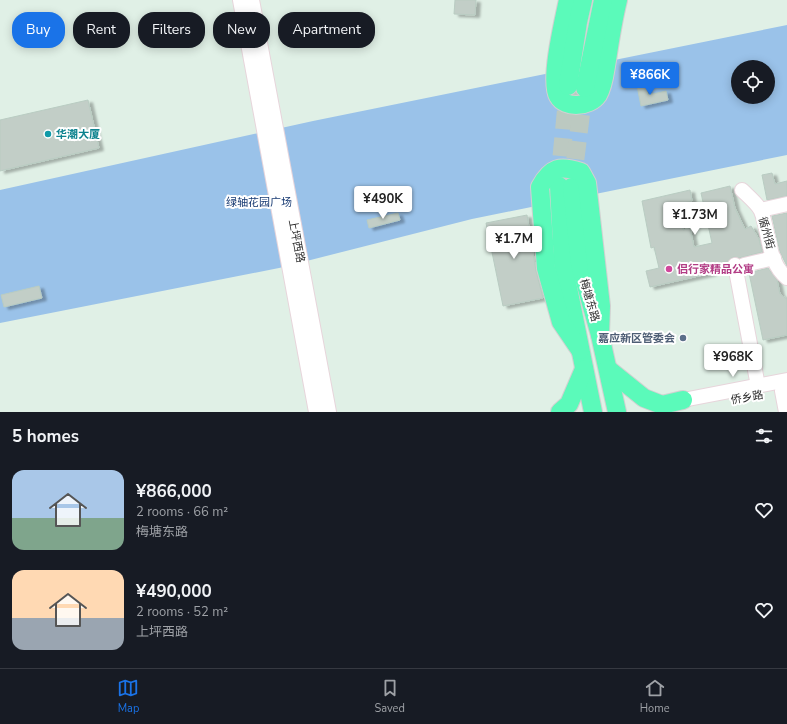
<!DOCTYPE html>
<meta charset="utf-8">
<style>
body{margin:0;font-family:"Nunito Sans","Noto Sans SC",sans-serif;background:#20242c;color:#f1f3f6;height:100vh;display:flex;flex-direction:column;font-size:15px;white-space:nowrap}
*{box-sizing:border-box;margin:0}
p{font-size:13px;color:#9ea1a6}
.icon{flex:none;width:22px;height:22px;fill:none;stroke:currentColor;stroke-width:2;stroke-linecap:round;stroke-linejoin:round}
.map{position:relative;height:412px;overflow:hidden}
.sheet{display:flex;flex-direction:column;background:#171b24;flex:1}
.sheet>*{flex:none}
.banner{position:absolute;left:12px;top:12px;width:400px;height:36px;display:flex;gap:8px}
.tools{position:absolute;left:731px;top:60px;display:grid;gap:8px}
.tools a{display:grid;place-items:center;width:44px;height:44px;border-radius:50%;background:#171b24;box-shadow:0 2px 10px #0003;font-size:20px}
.price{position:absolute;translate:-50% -34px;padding:0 9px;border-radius:4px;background:#fff;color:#222;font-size:13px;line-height:26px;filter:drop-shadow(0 1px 2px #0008)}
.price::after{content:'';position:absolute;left:50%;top:24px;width:12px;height:9px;margin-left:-6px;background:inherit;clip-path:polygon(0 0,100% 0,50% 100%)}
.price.on{background:#1a73e8;color:#fff}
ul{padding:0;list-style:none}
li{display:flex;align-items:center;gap:12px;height:100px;padding:0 12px}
li span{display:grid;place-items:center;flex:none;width:112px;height:80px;border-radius:12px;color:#555}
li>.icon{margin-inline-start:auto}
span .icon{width:48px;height:48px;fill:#fffc;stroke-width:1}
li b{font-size:17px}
h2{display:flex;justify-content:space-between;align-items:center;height:48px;padding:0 12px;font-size:17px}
.pill{padding:0 14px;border-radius:16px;background:#171b24;box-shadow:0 2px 10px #0003;font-size:14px;line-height:36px}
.pill.on{background:#1a73e8;color:#fff}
.tabs{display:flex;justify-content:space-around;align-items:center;height:56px;border-top:1px solid #363941;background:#171b24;font-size:11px;color:#9ea1a6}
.tabs a{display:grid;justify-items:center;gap:2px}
.tabs .on{color:#1a73e8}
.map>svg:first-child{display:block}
.green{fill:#9ac2e9;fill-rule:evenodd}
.building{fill:#c2cec7;stroke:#b9ccc2;filter:url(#shadow)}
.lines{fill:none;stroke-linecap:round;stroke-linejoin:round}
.major-tunnel{stroke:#bcc9c1;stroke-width:18;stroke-dasharray:18 9;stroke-linecap:butt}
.minor-casing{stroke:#e7d5db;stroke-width:16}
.major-casing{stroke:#d1d1d1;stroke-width:20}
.minor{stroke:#fff;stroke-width:14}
.major{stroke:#5bfaba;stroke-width:18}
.culture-dot{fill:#0f9aa8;stroke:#fff;stroke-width:1.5}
.hotel-dot{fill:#d1479c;stroke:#fff;stroke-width:1.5}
.service-dot{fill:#5c6f8a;stroke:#fff;stroke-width:1.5}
.labels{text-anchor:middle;stroke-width:4;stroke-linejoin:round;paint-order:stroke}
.culture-label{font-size:11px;font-weight:bold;fill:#0d838f;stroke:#fff;text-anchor:start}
.park-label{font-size:11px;fill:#163972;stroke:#fff}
.street-label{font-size:11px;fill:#2e2e2e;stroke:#fff}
.hotel-label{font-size:11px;font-weight:bold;fill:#b23c85;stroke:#fff;text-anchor:start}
.service-label{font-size:11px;font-weight:bold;fill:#4e5e75;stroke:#fff;text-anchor:end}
</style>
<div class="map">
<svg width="787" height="412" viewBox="0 0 787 412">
<defs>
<filter id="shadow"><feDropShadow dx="4.5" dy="2.5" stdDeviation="1" flood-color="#0004"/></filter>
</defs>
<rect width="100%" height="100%" fill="#e0f0e6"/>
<path class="green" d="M787,25V155L472,219L279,268L0,323V190L313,121ZM738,67H768V97H738Z"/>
<g class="building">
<polygon points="455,0 476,0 475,15 454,14"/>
<polygon points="645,84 648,95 666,91 668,100 641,106 637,86"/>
<polygon points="88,100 99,148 0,171 0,120"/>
<polygon points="772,173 775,184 787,181 787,196 767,200 762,175"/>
<polygon points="730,186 735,208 745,229 751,226 759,239 762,252 739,258 733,257 728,261 710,265 712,273 650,287 646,271 659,268 654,247 651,248 642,201 690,190 692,201 677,205 683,230 690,228 694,247 712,243 701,193"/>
<polygon points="398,213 400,220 369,228 367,220"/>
<polygon points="787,213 787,266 780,252 772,216"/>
<polygon points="527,215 536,271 543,298 503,306 486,223"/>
<polygon points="768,268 777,280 780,294 787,299 787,335 763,340 749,273"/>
<polygon points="39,286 42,298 4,307 1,295"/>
</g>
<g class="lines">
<g class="major-tunnel">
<polyline points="559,183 568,89"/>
<polyline points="572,186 584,90"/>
</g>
<defs>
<g id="minor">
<polyline points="240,0 316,412"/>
<polyline points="252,0 329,412"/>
<path d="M742,190C748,196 758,204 761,211C770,233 767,262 787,278"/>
<polyline points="761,210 787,204"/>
<polyline points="735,265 758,386"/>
<polyline points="744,265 774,258"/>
<polyline points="782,391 786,412"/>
<polyline points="683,400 787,380"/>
</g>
<g id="major">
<path d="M568,0C564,19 549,81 558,96C565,109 590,107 598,95C604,85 605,71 607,60C610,40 613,20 618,0"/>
<polyline points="568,86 578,22 583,0"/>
<polyline points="585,88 603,0"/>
<polyline points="559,186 563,263 593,412"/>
<polyline points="572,187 580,264 600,335 617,412"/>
<path d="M580,350L561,322L546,268L540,187C551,167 560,165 581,172L587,183L601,306L600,335"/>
<polyline points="608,369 644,398 662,405 683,400"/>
<polyline points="560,412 569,404 584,369"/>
</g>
</defs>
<use href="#minor" class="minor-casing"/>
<use href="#major" class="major-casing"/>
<use href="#minor" class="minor"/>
<use href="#major" class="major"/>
</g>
<circle class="culture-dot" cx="48" cy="134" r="4"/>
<circle class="hotel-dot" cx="669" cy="269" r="4"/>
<circle class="service-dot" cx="683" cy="338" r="4"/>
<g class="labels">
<g class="culture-label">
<text x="56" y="138">华潮大厦</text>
</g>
<g class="park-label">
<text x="259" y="206">绿轴花园广场</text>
</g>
<g class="street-label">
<text transform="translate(767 233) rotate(75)" y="4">循州街</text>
<text transform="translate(297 241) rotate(79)" y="4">上坪西路</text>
<text transform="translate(590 300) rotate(74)" y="4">梅塘东路</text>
<text transform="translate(747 397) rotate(-10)" y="4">侨乡路</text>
</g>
<g class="hotel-label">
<text x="677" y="273">侣行家精品公寓</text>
</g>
<g class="service-label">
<text x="675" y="342">嘉应新区管委会</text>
</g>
</g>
</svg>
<div class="tools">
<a><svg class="icon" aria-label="locate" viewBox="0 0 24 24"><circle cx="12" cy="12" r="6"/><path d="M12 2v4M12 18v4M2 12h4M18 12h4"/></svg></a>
</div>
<b class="price on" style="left:650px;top:96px">¥866K</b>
<b class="price" style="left:383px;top:220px">¥490K</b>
<b class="price" style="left:695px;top:236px">¥1.73M</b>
<b class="price" style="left:514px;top:260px">¥1.7M</b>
<b class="price" style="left:733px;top:378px">¥968K</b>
<div class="banner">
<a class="pill on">Buy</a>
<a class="pill">Rent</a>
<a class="pill">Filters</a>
<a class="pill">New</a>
<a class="pill">Apartment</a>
</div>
</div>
<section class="sheet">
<h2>5 homes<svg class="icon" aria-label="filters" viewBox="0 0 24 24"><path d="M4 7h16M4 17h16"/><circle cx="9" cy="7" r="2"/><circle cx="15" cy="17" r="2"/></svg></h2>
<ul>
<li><span style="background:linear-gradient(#a9c7e8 60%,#7fa58c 0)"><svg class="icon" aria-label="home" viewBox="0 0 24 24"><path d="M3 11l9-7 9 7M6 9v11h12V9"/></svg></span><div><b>¥866,000</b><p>2 rooms · 66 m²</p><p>梅塘东路</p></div><svg class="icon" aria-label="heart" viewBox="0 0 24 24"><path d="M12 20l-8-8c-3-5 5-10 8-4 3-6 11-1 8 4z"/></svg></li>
<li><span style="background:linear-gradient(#ffd9b3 60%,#9aa5b1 0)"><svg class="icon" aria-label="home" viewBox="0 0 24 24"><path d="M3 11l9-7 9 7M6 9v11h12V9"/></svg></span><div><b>¥490,000</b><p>2 rooms · 52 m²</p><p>上坪西路</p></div><svg class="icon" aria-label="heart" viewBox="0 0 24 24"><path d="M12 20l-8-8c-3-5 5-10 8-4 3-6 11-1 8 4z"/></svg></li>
</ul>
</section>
<nav class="tabs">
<a class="on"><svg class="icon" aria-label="map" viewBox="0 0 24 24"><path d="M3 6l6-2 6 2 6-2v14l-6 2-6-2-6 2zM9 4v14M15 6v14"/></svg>Map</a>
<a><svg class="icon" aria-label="saved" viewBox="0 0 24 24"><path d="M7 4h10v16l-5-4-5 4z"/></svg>Saved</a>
<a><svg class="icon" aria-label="home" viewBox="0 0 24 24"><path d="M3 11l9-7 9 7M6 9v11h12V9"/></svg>Home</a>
</nav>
